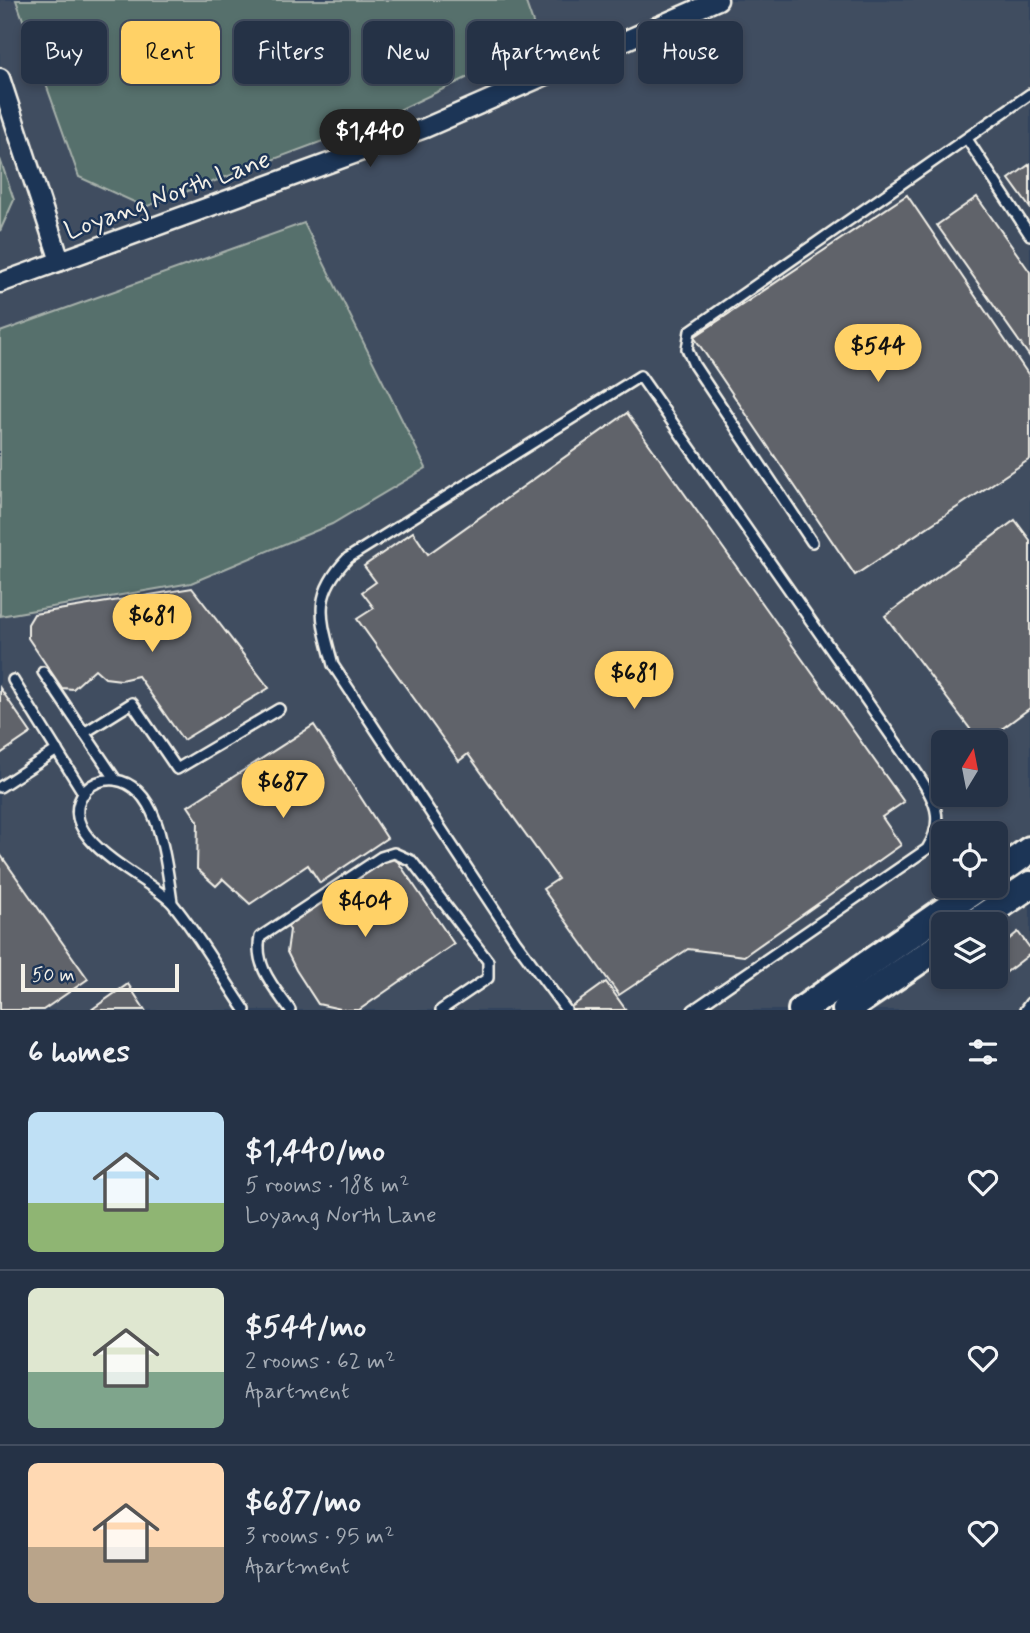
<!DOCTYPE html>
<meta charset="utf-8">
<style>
body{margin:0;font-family:Mynerve,sans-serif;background:#2d3a4d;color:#f1f3f6;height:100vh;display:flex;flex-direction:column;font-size:26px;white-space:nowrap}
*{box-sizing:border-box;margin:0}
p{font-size:23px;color:#a3aab3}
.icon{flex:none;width:38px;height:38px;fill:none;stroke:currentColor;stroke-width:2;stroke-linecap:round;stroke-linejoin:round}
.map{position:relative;height:1010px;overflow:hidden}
.sheet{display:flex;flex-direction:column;background:#253246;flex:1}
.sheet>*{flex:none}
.guide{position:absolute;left:21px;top:21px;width:989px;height:63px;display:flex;gap:14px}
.needle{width:46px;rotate:10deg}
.tools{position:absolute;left:931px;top:730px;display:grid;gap:14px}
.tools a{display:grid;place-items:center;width:77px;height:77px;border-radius:10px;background:#253246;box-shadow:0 4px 10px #0003,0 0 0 2px #424d5f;font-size:35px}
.scale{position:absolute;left:21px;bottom:18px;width:158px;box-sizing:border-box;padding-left:7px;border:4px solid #f4f1e8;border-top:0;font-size:19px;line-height:24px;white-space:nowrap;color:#f4f1e8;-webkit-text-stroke:5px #1d3557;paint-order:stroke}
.price{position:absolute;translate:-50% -60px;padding:0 16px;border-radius:24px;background:#ffd166;color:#111;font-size:23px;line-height:46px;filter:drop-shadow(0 2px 4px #0008)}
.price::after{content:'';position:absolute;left:50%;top:42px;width:21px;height:16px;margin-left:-10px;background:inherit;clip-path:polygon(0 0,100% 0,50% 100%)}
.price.on{background:#222;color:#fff}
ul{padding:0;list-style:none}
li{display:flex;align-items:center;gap:21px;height:175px;padding:0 28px}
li+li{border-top:2px solid #424d5f}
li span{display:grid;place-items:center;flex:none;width:196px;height:140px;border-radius:10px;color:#555}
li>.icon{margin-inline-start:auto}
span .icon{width:84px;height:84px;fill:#fffc;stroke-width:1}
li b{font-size:30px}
h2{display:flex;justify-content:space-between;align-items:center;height:84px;padding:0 28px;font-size:30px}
.pill{padding:0 24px;border-radius:10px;background:#253246;box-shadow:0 4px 10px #0003,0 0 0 2px #424d5f;font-size:24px;line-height:63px}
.pill.on{background:#ffd166;color:#111}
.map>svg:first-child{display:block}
.built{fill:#3f4d61;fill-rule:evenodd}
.green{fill:#57706c;stroke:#a6b0aa;stroke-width:2}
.building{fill:#61636b;stroke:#f4f1e8;stroke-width:2}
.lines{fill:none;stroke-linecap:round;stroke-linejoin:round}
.lane-casing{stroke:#f4f1e8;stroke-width:14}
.street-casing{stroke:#f4f1e8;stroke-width:23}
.secondary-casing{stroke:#f4f1e8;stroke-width:32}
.lane{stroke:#1d3557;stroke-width:9}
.street{stroke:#1d3557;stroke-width:18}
.secondary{stroke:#1d3557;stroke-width:26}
.labels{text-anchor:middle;stroke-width:5;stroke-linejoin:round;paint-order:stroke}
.street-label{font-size:26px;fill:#f4f1e8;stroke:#1d3557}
</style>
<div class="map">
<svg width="1030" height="1010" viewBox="0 0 1030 1010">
<rect width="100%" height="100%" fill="#31435d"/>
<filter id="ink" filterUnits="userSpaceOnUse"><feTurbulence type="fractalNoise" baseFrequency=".0143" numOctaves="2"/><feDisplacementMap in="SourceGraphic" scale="14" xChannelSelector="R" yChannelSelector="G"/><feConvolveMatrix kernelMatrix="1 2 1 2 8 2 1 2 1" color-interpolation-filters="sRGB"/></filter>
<g filter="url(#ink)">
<path class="built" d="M0,0H1030V1010H0ZM943,742H996V794H943ZM943,833H996V886H943ZM943,924H996V976H943Z"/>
<g class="green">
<polygon points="16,0 525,0 540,43 374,122 145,207 79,177"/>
<polygon points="0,159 14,200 0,231"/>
<polygon points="304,223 426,468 332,524 191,583 0,616 0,332"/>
</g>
<g class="building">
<polygon points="1030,164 1030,208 1009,179"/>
<polygon points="907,195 1030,377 1030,459 855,575 694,337"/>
<polygon points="977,197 1030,272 1030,357 937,225"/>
<polygon points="627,413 904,802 882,817 901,845 744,956 688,949 619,995 543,889 558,879 468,754 459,761 357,619 374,608 362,592 376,582 364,566 413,532 428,554"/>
<polygon points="1015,520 1030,540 1030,708 984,742 980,742 885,616"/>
<polygon points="192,588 269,688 183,740 138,676 121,680 105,678 95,669 73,689 62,688 28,638 28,624 34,614"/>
<polygon points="0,688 31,733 0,754"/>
<polygon points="314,725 387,838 320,883 308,865 250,904 223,879 216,886 197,869 198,821 188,806"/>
<polygon points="0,854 88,979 43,1010 0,1010"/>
<polygon points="394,856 454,944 359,1010 345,1010 318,1004 296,970 287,952 290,930 286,925"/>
<polygon points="1018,932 1030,948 1030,954 1004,974 996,963 996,950"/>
<polygon points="606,982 626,1010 567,1010"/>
<polygon points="128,984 145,1010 91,1010"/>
</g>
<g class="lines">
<defs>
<g id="lane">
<polyline points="967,139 1030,235"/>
<polyline points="812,542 694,365 687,349 690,331 1030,94"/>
<polyline points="43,672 116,780"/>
<polyline points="13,680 84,794"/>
<polyline points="84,733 132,703 177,769 279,709"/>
<polyline points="0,787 57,750"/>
<path d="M172,902C166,865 161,786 115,780C104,779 94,782 86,790C47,838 153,879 173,904C200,937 221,975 245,1010"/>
<path d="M290,1010C274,987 254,966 260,937L381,857L394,853L412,861L488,961V978L441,1010"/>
<path d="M566,1010L516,942L333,665C321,618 311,596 348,558L640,376L915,770C933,798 947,817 927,849L693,1010"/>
<polyline points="1025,1010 1030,1003"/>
</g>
<g id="street">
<polyline points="0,78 60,261"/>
<polyline points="0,283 425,128 718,0"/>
</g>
<g id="secondary">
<polyline points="996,874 1030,850"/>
<polyline points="972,924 1030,885"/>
<polyline points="802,1010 980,886"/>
<polyline points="846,1010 943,944"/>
</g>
</defs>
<use href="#lane" class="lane-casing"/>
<use href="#street" class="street-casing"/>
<use href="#secondary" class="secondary-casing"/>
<use href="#lane" class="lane"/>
<use href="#street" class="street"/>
<use href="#secondary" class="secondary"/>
</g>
</g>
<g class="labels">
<g class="street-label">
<text transform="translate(167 194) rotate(-20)" y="9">Loyang North Lane</text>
</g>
</g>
</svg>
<div class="tools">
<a><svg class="needle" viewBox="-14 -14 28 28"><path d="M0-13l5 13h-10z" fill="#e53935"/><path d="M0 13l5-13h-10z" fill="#a3aab3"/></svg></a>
<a><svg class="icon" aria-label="locate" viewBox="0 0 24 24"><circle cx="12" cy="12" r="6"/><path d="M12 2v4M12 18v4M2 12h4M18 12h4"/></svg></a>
<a><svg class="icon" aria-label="layers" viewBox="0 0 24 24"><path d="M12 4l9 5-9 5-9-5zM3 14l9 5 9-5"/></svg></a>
</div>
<div class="scale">50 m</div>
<b class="price on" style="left:370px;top:169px">$1,440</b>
<b class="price" style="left:878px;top:384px">$544</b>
<b class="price" style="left:152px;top:654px">$681</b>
<b class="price" style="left:634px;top:711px">$681</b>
<b class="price" style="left:283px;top:820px">$687</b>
<b class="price" style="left:365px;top:939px">$404</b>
<div class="guide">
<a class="pill">Buy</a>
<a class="pill on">Rent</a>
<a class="pill">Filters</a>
<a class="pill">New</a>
<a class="pill">Apartment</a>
<a class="pill">House</a>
</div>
</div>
<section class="sheet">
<h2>6 homes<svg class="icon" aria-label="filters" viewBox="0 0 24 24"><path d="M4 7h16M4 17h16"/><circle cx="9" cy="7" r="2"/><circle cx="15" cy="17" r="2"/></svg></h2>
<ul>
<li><span style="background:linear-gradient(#bfe0f5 65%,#8fb573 0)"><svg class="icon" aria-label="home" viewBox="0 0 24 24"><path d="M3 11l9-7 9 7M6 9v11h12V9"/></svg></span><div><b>$1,440/mo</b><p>5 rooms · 188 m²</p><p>Loyang North Lane</p></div><svg class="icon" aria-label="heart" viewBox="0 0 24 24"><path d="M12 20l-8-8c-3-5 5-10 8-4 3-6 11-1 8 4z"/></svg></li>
<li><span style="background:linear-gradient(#dfe7d0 60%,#7fa58c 0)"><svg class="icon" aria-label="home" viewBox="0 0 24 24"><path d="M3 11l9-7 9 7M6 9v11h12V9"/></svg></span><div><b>$544/mo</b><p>2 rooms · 62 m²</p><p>Apartment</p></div><svg class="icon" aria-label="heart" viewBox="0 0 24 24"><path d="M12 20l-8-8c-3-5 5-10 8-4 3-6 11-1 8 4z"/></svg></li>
<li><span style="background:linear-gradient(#ffd9b3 60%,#b9a48a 0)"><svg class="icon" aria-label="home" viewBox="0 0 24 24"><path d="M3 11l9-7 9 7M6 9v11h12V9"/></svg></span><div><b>$687/mo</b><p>3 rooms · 95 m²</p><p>Apartment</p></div><svg class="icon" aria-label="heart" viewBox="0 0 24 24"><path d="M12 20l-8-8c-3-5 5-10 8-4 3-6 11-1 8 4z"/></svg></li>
</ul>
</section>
